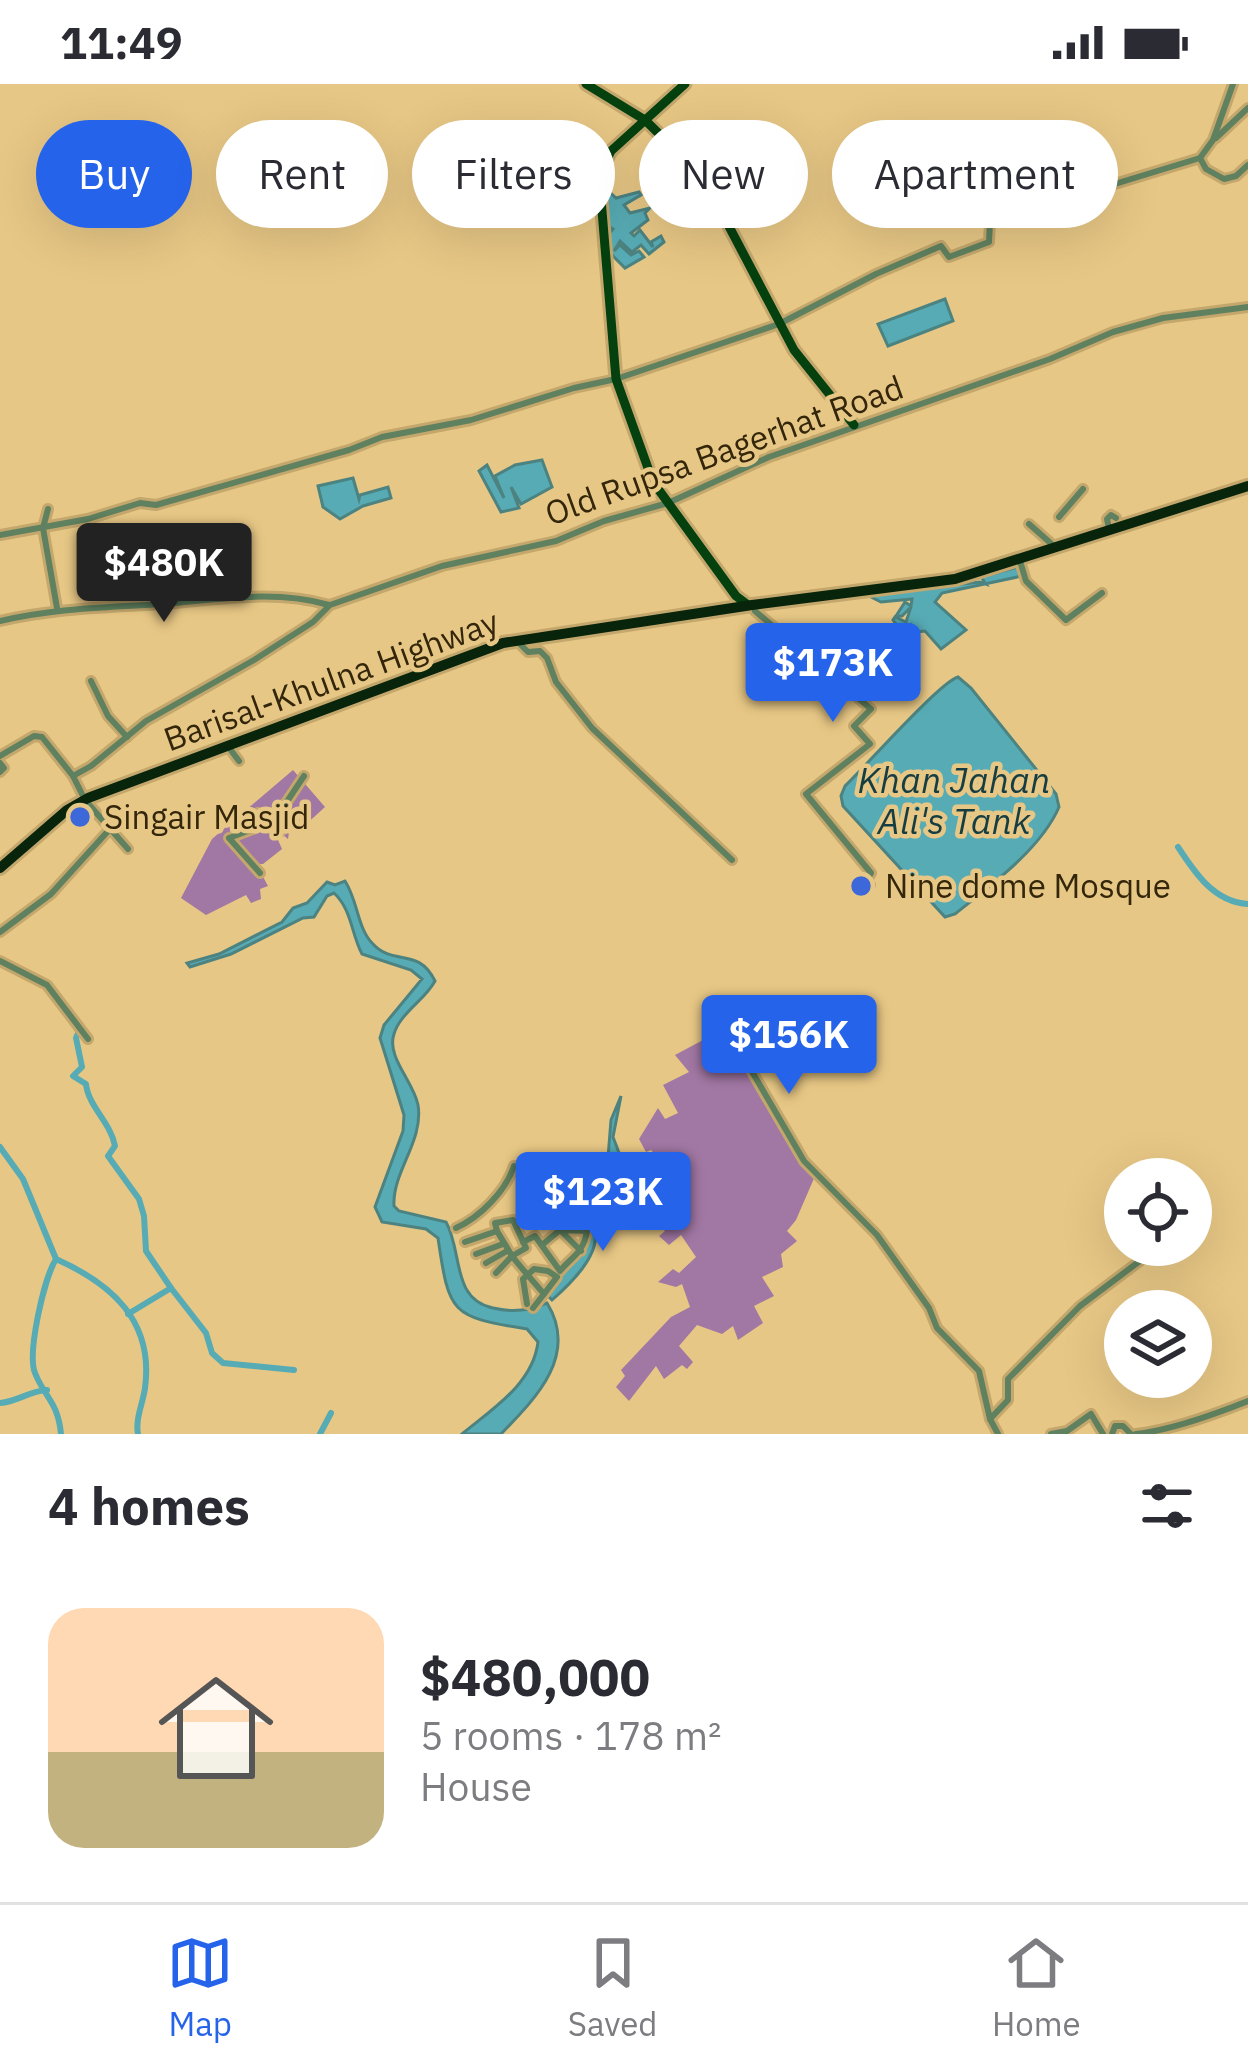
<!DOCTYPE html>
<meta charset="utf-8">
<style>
body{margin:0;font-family:"IBM Plex Sans",sans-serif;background:#f7f7f7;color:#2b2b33;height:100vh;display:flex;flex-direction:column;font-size:45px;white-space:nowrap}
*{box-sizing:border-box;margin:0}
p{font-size:39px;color:#7c7c81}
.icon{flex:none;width:66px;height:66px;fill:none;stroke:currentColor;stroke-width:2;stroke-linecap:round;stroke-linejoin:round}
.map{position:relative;height:1350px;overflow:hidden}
.side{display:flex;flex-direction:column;background:#fff;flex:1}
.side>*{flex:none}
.top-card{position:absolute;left:36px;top:36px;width:1176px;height:108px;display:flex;gap:24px}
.fabs{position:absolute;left:1104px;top:1074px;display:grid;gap:24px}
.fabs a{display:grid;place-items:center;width:108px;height:108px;border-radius:50%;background:#fff;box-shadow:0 12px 48px #0002;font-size:60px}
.price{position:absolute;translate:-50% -102px;padding:0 27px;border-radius:12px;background:#2563eb;color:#fff;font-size:39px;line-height:78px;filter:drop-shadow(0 3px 6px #0008)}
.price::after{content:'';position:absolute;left:50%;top:72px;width:36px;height:27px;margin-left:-18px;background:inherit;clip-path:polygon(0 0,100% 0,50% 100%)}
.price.selected{background:#222;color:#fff}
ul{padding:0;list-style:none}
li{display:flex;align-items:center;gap:36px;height:300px;padding:0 48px}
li+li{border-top:3px solid #e1e1e2}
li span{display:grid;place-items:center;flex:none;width:336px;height:240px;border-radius:36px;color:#555}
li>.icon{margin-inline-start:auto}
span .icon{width:144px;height:144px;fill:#fffc;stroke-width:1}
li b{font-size:51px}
h2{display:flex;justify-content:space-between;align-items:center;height:144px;padding:0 48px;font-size:51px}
.pill{padding:0 42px;border-radius:54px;background:#fff;box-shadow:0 12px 48px #0002;font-size:42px;line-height:108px}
.pill.selected{background:#2563eb;color:#fff}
.status{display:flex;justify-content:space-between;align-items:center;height:84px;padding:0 60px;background:#fff;direction:ltr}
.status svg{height:33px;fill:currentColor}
.tab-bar{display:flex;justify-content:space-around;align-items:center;height:168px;border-top:3px solid #e1e1e2;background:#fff;font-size:33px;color:#7c7c81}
.tab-bar a{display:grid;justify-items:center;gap:6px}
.tab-bar .selected{color:#2563eb}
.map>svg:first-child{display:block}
.forest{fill:#a177a3}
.water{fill:#57abb4;stroke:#4c8381;stroke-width:3}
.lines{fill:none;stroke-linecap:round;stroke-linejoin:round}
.canal{stroke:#57abb4;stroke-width:6}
.minor-casing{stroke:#c3a76c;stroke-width:12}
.major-casing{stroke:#c3a76c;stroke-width:15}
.highway-casing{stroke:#c3a76c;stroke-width:16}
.minor{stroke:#5f815f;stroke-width:6}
.major{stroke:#05400f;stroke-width:9}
.highway{stroke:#08240b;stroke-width:10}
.poi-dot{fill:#3c68d9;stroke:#e7c785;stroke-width:4.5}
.labels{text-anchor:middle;stroke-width:9;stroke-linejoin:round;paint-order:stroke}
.street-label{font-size:33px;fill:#33260a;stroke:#e7c785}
.poi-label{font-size:33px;fill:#33260a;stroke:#e7c785;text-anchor:start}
.water-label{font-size:36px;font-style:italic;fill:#163e42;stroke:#e7c785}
</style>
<div class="status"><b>11:49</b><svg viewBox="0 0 49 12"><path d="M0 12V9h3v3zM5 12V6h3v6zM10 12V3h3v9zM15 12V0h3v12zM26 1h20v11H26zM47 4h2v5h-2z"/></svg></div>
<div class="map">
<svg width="1248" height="1350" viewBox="0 0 1248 1350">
<rect width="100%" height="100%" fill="#e7c785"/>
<g class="forest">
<polygon points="293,686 325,723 303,743 290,741 288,755 283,751 278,756 282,765 263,780 256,780 268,802 260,805 261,815 251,819 246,811 206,831 181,814 212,755"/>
<polygon points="718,948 724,952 733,974 746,981 786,1057 815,1092 796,1136 787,1147 797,1157 781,1170 783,1183 762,1193 774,1212 754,1222 763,1239 738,1256 733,1242 722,1250 697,1241 679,1262 693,1278 687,1285 682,1281 664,1295 656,1282 629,1317 616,1303 625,1292 621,1286 671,1233 690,1223 682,1200 676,1203 658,1198 673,1185 679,1189 696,1173 681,1151 669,1161 659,1152 665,1147 653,1135 660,1124 656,1116 658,1110 649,1096 665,1082 651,1066 646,1068 639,1055 658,1024 665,1035 678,1029 663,1001 689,988 675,971"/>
</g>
<g class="water">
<polygon points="602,101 616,114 639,108 641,111 624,121 630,129 650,124 645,129 648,136 631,149 634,152 640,146 653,163 651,158 661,152 664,158 649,170 641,161 632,168 620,157 614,167 620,161 631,171 639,167 644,173 625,184 612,171 609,173 608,151 613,145 606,141"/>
<polygon points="945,215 953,237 888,262 878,240"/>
<polygon points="542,376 552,403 521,420 511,403 519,424 501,428 479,387 487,381 504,414 495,392 515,381"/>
<polygon points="353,394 359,415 360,411 388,403 391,414 363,422 340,435 323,423 318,402"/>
<polygon points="1018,483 1022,492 942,509 935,518 966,546 941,565 925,547 916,548 910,557 902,551 909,541 899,544 893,536 895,533 906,538 911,523 902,532 896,532 905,518 911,522 912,515 881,518 867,511 980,498 986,500 981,493"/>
<path d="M958,593L971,604L1056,710L1059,723C1041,765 990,802 955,830L945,833L843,722L841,712L845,702C866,682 940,598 958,593Z"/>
<path d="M345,797C358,817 357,843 372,859C393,883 418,862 435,897C425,916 400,929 394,950C386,973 414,998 418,1021C424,1057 392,1088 394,1122L399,1127L446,1138C463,1168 451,1215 493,1224C515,1229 529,1226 547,1219C579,1271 536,1314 501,1350H462C492,1325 533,1300 538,1258L527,1245C451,1233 449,1230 438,1154L426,1145L382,1138L375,1123L403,1047L404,1031L380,954L384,941L422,895L411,886L362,870C351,849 352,826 334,809L327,812L314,833L303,834L231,870L190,883L187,879L219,870L282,838L293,824L307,819L327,798L335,801Z"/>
<path d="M621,1012L613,1053L621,1074L612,1105L598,1129L601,1142L595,1147C600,1172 569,1201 552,1216L546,1210L569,1178L580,1172L590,1127L606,1099L611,1036Z"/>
</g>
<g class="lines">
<g class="canal">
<path d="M1178,763C1195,789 1214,818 1248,820"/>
<path d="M80,945L76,954L82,983L73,992L86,1000C88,1022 111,1039 115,1062L108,1072L139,1115L144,1132L146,1167L171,1204"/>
<path d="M0,1063L23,1095L56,1175C112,1200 154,1237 145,1304C143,1319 135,1335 138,1350"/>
<path d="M56,1175C44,1194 27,1269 35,1289C45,1314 58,1318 61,1350"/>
<polyline points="128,1230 171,1204 206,1249 212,1269 223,1279 294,1286"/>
<path d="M0,1319C17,1318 29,1307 47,1306"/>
<polyline points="320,1350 331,1329"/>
</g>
<defs>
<g id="minor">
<polyline points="1216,54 1248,24"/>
<polyline points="1200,74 1206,85 1224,95 1236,92 1248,81"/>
<polyline points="48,425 43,444 57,524"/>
<polyline points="1059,433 1083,405"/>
<polyline points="1029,440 1055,463"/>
<polyline points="1109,445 1107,435 1111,431 1116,434"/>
<polyline points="0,451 88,435 140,419 156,421 349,366 382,353 471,336 574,304 616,295 779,240 876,190 941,162 949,173 989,158 990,138 1200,74 1213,56 1233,0"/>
<polyline points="1020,477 1026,497 1066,536 1102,509"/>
<polyline points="755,527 871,625 854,642 870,660 806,710 871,789 867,796 870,801"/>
<path d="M0,537C58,524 101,524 160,520C217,516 274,505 329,521"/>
<polyline points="519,559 528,568 540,567 547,574 556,598 592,644 732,776"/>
<polyline points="91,597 108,632 127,653"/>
<polyline points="227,661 239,677"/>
<polyline points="0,672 34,652 42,653 73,692 85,716 128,765"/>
<polyline points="0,679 4,684 0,688"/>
<polyline points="73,692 91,682 146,637 254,576 313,538 330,521 442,482 556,457 604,437 668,419 769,373 1050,275 1113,248 1163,234 1248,223"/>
<polyline points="258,729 281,747"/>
<polyline points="260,789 229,754 253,745 286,719 304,692"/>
<polyline points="0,848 51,810 109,746"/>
<polyline points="0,877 47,901 88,955"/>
<polyline points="738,933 722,946 736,973 747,979 804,1077 877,1151 929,1224 937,1244 979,1287 990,1335"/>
<path d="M456,1144C480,1133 505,1108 514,1082"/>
<polyline points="465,1158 497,1147 495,1139 513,1136 526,1164 512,1172 497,1147"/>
<path d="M523,1158L535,1152L560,1187C572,1172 583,1170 587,1147L560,1146L581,1167"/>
<polyline points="542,1161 560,1146"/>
<polyline points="476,1170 503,1160"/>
<polyline points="486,1179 507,1167"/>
<path d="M496,1189L512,1172C522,1185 533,1197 544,1210L557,1193L548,1187L534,1185L523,1195L527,1220"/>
<polyline points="533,1224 544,1210"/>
<polyline points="998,1350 990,1335 1008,1316 1008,1295 1080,1222 1161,1161"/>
<polyline points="1051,1350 1067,1347 1091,1330 1103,1350"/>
<polyline points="1112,1350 1115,1342 1123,1342 1131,1350"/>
<path d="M1136,1350C1172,1346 1213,1331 1248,1317"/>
</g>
<g id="major">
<polyline points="586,0 645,36 703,93 794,266 854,341"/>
<polyline points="685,0 611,67 599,91 616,295 653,398 736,512 748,521"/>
</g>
<polyline id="highway" points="0,784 67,726 88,714 503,559 752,521 955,495 1248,402"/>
</defs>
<use href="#minor" class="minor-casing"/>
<use href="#major" class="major-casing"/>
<use href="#highway" class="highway-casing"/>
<use href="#minor" class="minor"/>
<use href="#major" class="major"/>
<use href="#highway" class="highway"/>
</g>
<g class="poi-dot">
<circle cx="80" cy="733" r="12"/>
<circle cx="861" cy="802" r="12"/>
</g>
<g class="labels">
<g class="street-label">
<text transform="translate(724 366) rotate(-20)" y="12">Old Rupsa Bagerhat Road</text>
<text transform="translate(331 596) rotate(-20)" y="12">Barisal-Khulna Highway</text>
</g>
<g class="poi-label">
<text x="104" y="745">Singair Masjid</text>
<text x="885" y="814">Nine dome Mosque</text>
</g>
<g class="water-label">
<text x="954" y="709">Khan Jahan<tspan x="954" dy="41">Ali's Tank</tspan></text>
</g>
</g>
</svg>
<div class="fabs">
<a><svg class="icon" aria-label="locate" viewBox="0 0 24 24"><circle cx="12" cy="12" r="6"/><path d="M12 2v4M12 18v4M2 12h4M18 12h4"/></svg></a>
<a><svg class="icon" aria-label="layers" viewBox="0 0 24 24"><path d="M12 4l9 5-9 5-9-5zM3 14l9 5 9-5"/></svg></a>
</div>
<b class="price selected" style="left:164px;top:541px">$480K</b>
<b class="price" style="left:833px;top:641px">$173K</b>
<b class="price" style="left:789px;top:1013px">$156K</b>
<b class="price" style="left:603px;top:1170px">$123K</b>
<div class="top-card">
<a class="pill selected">Buy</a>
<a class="pill">Rent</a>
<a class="pill">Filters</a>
<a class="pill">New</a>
<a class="pill">Apartment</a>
</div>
</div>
<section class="side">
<h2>4 homes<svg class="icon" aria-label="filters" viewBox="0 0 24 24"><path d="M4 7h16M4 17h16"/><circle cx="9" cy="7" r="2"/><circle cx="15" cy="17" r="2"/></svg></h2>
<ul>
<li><span style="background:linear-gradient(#ffd9b3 60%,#c2b280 0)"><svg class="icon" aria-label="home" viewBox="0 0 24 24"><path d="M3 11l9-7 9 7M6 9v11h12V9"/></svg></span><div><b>$480,000</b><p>5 rooms · 178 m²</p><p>House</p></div></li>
</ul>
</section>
<nav class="tab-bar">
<a class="selected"><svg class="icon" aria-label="map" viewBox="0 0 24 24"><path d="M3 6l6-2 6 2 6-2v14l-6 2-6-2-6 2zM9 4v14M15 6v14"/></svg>Map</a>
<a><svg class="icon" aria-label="saved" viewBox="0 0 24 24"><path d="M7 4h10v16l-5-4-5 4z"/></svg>Saved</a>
<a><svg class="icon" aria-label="home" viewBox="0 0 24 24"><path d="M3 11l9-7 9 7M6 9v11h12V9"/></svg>Home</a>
</nav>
